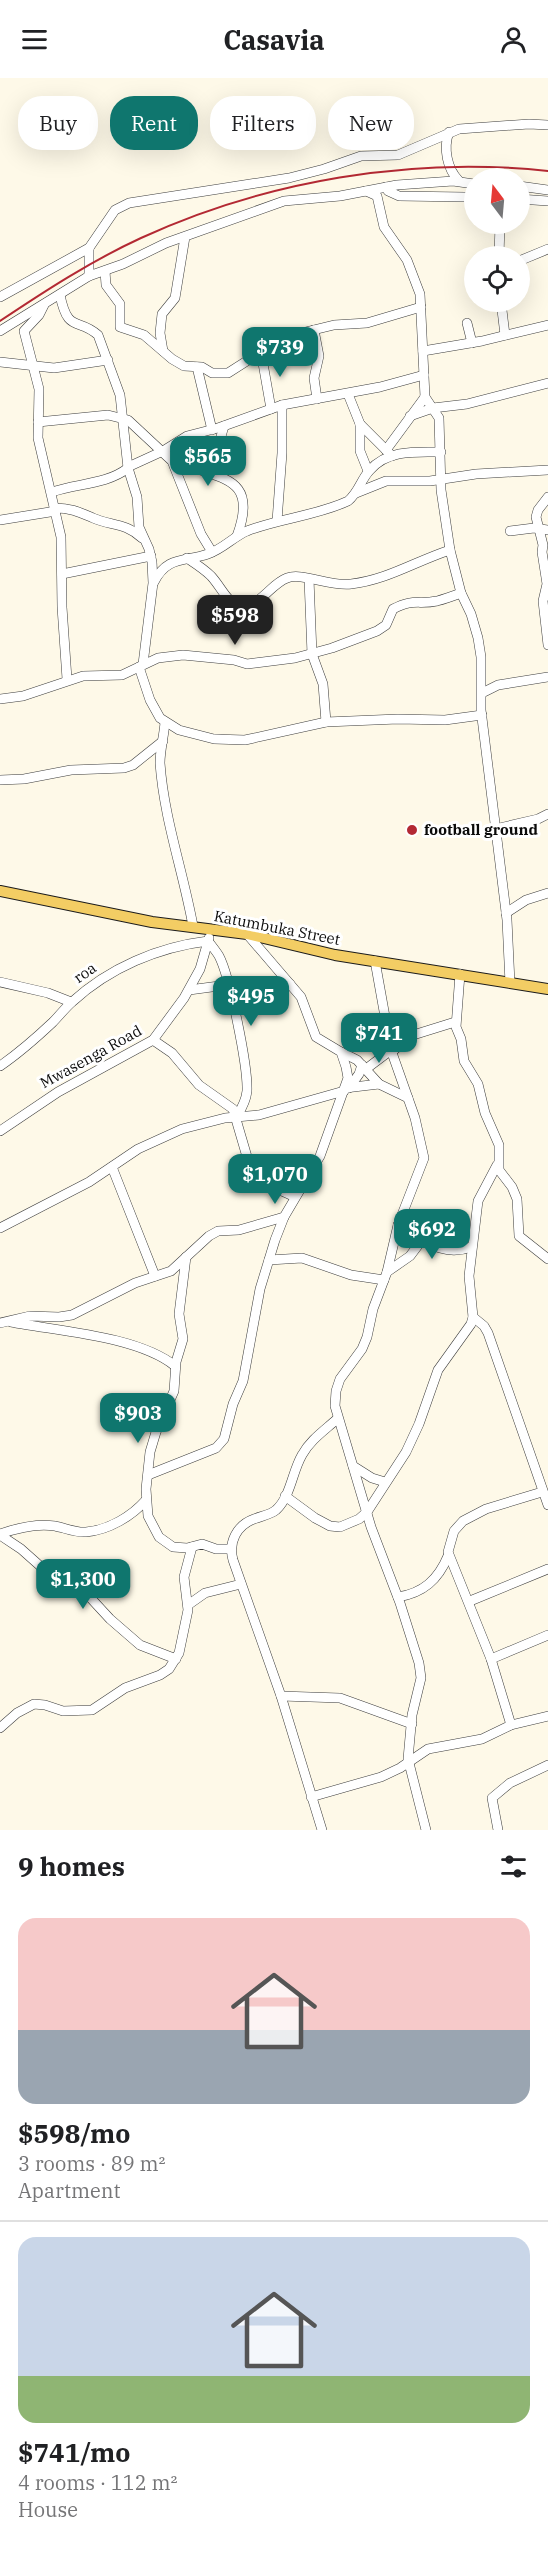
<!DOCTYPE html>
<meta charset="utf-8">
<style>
body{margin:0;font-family:"IBM Plex Serif",serif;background:#f2f2f2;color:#202124;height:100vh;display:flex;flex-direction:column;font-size:22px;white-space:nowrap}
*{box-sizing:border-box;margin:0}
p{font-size:20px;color:#757577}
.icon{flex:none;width:33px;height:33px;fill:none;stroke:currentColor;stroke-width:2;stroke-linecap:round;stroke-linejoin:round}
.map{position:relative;height:1752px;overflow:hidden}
.drawer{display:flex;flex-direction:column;background:#fff;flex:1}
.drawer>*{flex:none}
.guide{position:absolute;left:18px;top:18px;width:513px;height:54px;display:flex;gap:12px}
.needle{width:39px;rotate:344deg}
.buttons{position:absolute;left:464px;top:90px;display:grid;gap:12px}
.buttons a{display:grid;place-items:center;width:66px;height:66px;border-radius:50%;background:#fff;box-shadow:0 6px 24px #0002;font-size:30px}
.price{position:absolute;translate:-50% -51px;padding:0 14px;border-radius:12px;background:#0f766e;color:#fff;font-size:20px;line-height:39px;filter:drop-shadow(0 2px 3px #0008)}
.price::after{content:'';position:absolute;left:50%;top:36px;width:18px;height:14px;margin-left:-9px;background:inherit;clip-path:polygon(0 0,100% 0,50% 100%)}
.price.selected{background:#222;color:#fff}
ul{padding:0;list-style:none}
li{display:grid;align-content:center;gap:12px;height:318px;padding:0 18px}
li+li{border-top:2px solid #e0e0e0}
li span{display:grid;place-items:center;height:186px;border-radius:18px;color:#555}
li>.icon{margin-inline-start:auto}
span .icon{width:108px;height:108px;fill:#fffc;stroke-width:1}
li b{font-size:26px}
h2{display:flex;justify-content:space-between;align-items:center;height:72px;padding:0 18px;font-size:26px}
.tag{padding:0 21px;border-radius:24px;background:#fff;box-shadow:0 6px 24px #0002;font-size:21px;line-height:54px}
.tag.selected{background:#0f766e;color:#fff}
header{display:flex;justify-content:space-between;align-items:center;height:78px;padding:0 18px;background:#fff;font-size:27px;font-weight:700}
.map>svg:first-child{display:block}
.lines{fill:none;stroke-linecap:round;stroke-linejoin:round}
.minor-casing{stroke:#3d3d3d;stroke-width:10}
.major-casing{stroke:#1b1b1b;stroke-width:12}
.minor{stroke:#fff;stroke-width:9}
.major{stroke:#f3cd64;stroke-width:10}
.rail{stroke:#b32933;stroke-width:2}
.poi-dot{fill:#b32933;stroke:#fff;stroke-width:2}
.labels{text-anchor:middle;stroke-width:6;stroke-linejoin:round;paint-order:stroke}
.poi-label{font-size:15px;font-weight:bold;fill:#0a0a0a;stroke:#fff;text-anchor:start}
.street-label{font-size:15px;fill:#0a0a0a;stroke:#fff}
</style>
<header><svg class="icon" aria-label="menu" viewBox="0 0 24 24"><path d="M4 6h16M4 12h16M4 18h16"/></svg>Casavia<svg class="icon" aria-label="person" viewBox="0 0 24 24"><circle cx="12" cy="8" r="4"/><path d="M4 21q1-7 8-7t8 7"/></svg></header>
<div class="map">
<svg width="548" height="1752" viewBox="0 0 548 1752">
<rect width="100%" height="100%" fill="#fef9e8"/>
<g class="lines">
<defs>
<g id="minor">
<path d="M449,54C443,70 447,91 459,103"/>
<polyline points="519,108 548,112"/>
<polyline points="386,109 388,113 399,118 465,119"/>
<polyline points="366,113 377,118 384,149 407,182 420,216 425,319 439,340 441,412 450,472 461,515 471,536 478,560 481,579 481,632 507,842 510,905"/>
<polyline points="519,121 548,123"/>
<polyline points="89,170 89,198"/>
<polyline points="499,178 500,146"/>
<polyline points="519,183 548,171"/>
<polyline points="105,193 106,207 120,226 120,249 144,257 172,281 184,288 202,289 212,295 228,295 261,274 297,256 334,247 367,245 421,229"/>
<path d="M60,217C68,256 78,239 98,257L120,317L128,390L137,419L139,449L149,471L152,484L153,505L143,586"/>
<polyline points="0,219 89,170 115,132 129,125 289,100 324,91 361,78 398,77 459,51 529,46 548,47"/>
<polyline points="501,224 505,257"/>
<polyline points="44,227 39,237 24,253 39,311 38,360 61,459 62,529 67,601"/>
<polyline points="467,245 472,265"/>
<polyline points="314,252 319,278 314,300 317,321"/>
<polyline points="0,253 89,198 123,186 166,165 284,123 340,118 397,107 453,103 474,106"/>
<polyline points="163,273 160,255 162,236 175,220 185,159"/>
<polyline points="423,273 482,263 548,247"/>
<polyline points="261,274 271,331"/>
<polyline points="0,284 54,290 108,282"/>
<polyline points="197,289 212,352"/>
<polyline points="348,316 360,346 392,378"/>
<polyline points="410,338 433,330 467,326 548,305"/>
<polyline points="38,344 108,337 128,342 172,383 201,456 212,474"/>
<polyline points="360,346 360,373 368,393"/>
<polyline points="386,372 425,319"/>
<path d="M170,378C208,404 262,390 237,458"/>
<polyline points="128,389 163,373 187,358 218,350 282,327 380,309 424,297"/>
<polyline points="191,390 220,362 224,348"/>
<path d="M52,414C77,405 106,407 128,390"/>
<polyline points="356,415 386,403 430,403 476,396 548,392"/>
<polyline points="548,419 538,432 536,439 543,467 542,474 547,506 543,523 548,567"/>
<path d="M55,430C71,430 79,434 93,440C111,448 125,444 142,460"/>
<polyline points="0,442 56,433"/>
<polyline points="277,443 282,375 282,327"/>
<polyline points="510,453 534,450 548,452"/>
<path d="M187,480C196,486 204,491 211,498C222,510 226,524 242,530C264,524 271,506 287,500C302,494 331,509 351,506C387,502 416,483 450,472"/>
<polyline points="62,496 151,478"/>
<polyline points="309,501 312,576 323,606 326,644"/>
<path d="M154,504C167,478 184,484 208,476C223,471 233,459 247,453C280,440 316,438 348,423C359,414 361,401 370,392C388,371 417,374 441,374"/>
<polyline points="139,589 150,622 160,640 179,652 214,661 245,662 326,644 398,641 445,642 482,637"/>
<polyline points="482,615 498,607 548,599"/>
<path d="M0,621L23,618L83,598L122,597L158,580L183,577L234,582L247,586L295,580L332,570L377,553L386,547L393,531C414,520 418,527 437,523C445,521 453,518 461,515"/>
<path d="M165,644C164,658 160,672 160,685C164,741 183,793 193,848"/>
<polyline points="0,702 24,701 71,692 124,690 133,687 163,663"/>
<polyline points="495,751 538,741 548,736"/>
<polyline points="506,835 526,822 548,815"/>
<polyline points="375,883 391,972 415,1040 424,1080 398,1147 387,1194 373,1231 367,1259 362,1271 340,1301 336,1313 335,1328 371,1449 400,1525 419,1585 421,1600 412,1637 408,1681 426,1752"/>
<polyline points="460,896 456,949 461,961 464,983 478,1006 485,1035 499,1067 499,1092 512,1109 517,1121 519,1158 548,1181"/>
<polyline points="0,904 48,915 71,924"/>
<polyline points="189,912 219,908 240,911 290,906"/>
<polyline points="153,962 172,975 199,1007 233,1031 250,1089 255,1097 264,1105 295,1119"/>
<polyline points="341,974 357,982 379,1006 408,1020"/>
<polyline points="392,974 410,958 455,944"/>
<path d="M0,988C19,975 36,960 53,944C59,938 65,930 72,924C109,890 158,869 208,863C212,868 216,873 219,878C230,899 248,989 247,1013C246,1023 242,1030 237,1038"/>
<polyline points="366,991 391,972"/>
<polyline points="345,1010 379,1006"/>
<polyline points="349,1010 359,996 362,987"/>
<polyline points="0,1053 58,1014 153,962 184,920 200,891 209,860"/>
<polyline points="112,1089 155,1198"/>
<path d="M398,1147C423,1161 442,1180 471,1169"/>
<polyline points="0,1150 89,1104 138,1071 182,1051 225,1040 259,1037 344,1013"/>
<polyline points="186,1179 179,1236 183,1261 176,1284 174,1313 156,1354 150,1374 146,1411 148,1438 159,1459 173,1469 187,1470 202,1466 216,1471 231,1471"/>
<polyline points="269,1182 302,1180 351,1197 384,1202"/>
<polyline points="387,1194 410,1178 422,1162"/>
<polyline points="473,1239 484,1248 488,1255 548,1427"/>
<path d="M11,1244C57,1253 138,1258 175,1288"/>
<polyline points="0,1245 30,1238 59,1239 72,1237 135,1205 171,1193 209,1158 218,1153 239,1152 284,1139"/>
<polyline points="353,1388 372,1400 385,1404"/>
<polyline points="148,1397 216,1370 224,1361 233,1326 243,1303 260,1211 275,1162 284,1139 320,1078 348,1000 346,989 341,974 316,959 301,919 247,856"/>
<polyline points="285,1418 315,1440 330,1448 340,1449 359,1441 367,1434 406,1374 419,1346 438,1292 471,1246 473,1239 469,1198 478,1123 497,1087"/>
<path d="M0,1456C17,1450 36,1445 55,1448C65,1450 76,1455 86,1454C109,1452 132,1438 146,1422"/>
<polyline points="0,1457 21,1471 48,1495 86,1515 110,1541 140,1567 176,1581"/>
<path d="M398,1519C423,1515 438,1502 448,1478"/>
<polyline points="470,1523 548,1491"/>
<polyline points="188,1527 205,1515 241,1506"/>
<polyline points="491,1581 548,1557"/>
<polyline points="281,1618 340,1620 412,1646"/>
<polyline points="511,1647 491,1581 448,1474 454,1453 463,1443 486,1431 542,1414"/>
<polyline points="0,1650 17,1635 34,1626 45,1627 63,1633 92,1632 125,1610 160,1597 169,1591 179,1575 188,1532 184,1499 192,1469"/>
<polyline points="311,1719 381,1699 400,1690 428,1671 482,1661 511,1647 548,1638"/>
<path d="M322,1752L281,1618L233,1482C228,1464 237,1447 254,1441C261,1438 270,1437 276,1432C291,1418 292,1394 302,1377C310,1362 325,1352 337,1341"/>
<polyline points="498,1752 492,1720 510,1705 548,1687"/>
</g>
<polyline id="major" points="0,813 152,844 247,856 335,877 548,911"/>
</defs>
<use href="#minor" class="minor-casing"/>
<use href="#major" class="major-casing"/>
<use href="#minor" class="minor"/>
<use href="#major" class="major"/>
<path class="rail" d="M0,243C45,213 91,183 141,160C265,103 411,78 548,93"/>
</g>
<circle class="poi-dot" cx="412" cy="752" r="6"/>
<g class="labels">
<g class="poi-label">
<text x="424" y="757">football ground</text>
</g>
<g class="street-label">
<text transform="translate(277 850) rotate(11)" y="5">Katumbuka Street</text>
<text transform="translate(85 895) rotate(-35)" y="5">roa</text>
<text transform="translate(91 979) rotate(-29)" y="5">Mwasenga Road</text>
</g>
</g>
</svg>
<div class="buttons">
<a><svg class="needle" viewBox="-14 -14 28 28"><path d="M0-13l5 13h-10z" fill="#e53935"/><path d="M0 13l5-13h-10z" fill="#757577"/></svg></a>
<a><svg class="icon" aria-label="locate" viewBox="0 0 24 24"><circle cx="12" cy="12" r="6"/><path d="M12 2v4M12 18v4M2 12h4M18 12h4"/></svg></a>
</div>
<b class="price" style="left:280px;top:300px">$739</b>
<b class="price" style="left:208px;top:409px">$565</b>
<b class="price selected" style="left:235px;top:568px">$598</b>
<b class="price" style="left:251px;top:949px">$495</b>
<b class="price" style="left:379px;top:986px">$741</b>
<b class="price" style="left:275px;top:1127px">$1,070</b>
<b class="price" style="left:432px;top:1182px">$692</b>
<b class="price" style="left:138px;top:1366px">$903</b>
<b class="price" style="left:83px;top:1532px">$1,300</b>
<div class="guide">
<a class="tag">Buy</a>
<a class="tag selected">Rent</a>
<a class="tag">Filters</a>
<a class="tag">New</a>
</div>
</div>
<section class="drawer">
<h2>9 homes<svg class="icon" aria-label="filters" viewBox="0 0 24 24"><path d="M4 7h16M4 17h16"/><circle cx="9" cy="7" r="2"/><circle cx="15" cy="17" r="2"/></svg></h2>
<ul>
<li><span style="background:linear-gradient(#f6c9c9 60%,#9aa5b1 0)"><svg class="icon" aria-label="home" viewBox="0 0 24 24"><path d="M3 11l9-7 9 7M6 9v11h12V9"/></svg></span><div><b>$598/mo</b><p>3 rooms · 89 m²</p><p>Apartment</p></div></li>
<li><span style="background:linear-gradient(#c9d6e8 75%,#8fb573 0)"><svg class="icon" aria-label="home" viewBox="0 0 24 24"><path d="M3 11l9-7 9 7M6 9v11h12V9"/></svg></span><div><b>$741/mo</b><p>4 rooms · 112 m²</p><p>House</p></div></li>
</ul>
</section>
